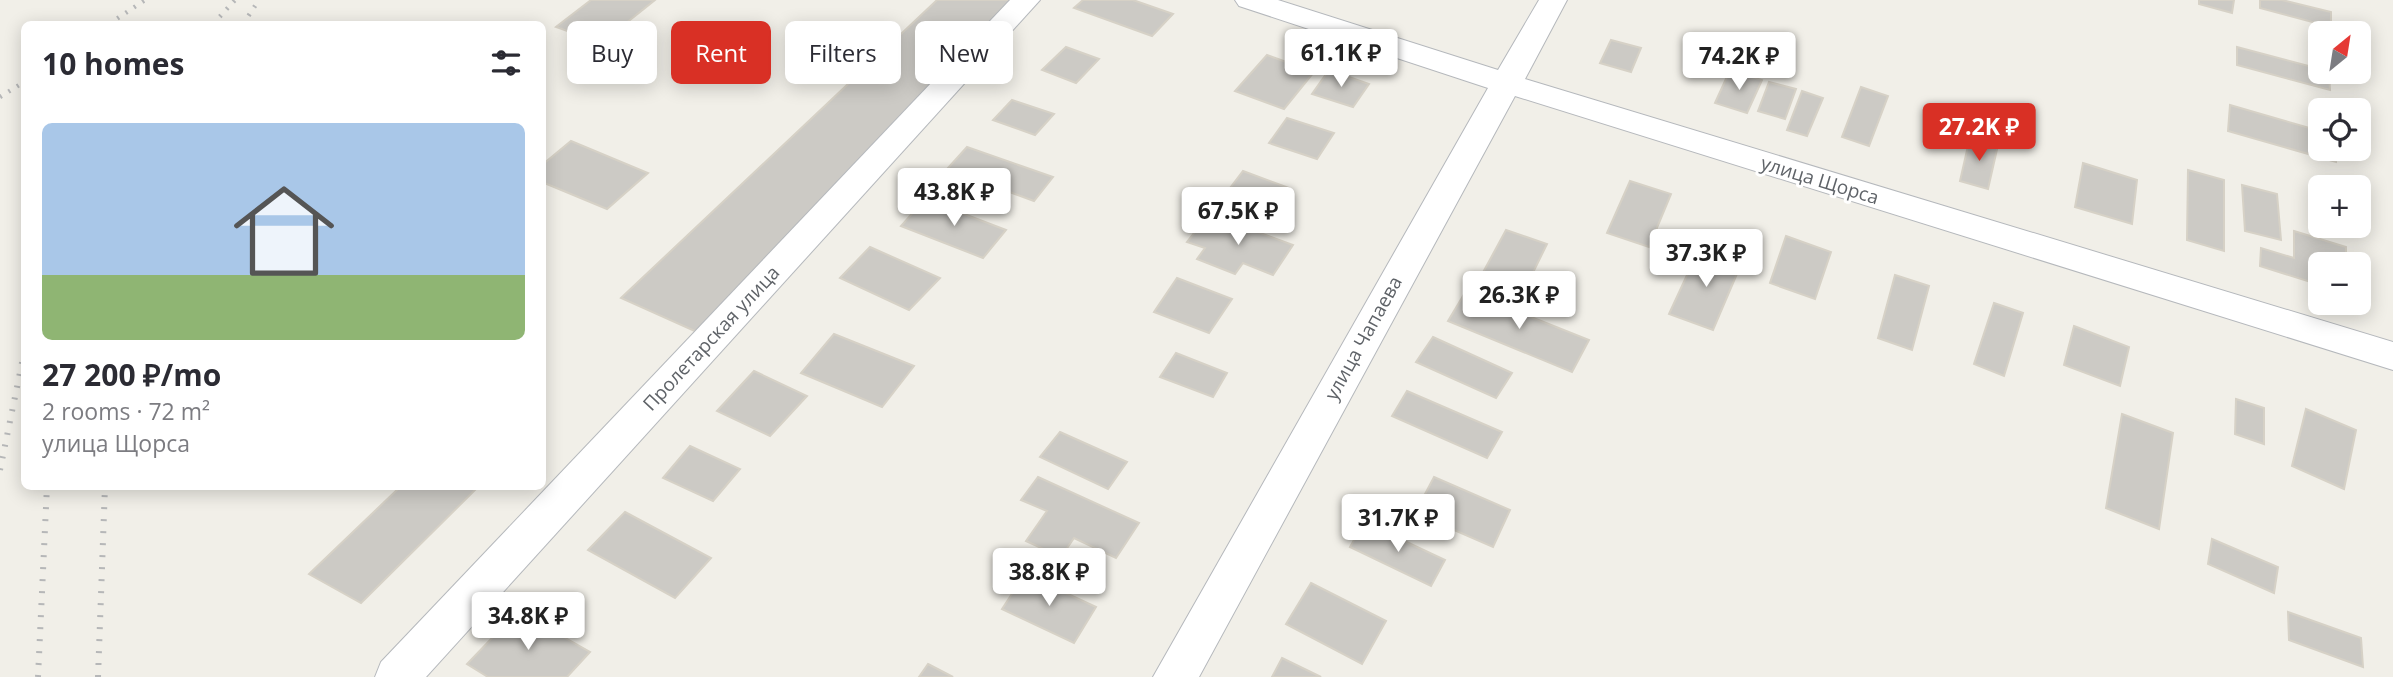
<!DOCTYPE html>
<meta charset="utf-8">
<style>
body{margin:0;font-family:"Open Sans",sans-serif;background:#f2f2f3;color:#2b2b33;height:100vh;display:flex;flex-direction:column;font-size:26px;white-space:nowrap}
*{box-sizing:border-box;margin:0}
p{font-size:23px;color:#7c7c81}
.icon{flex:none;width:38px;height:38px;fill:none;stroke:currentColor;stroke-width:2;stroke-linecap:round;stroke-linejoin:round}
.map{position:relative;flex:1;overflow:hidden}
.drawer{position:absolute;left:21px;top:21px;width:525px;height:469px;display:flex;flex-direction:column;background:#fff;border-radius:10px;box-shadow:0 4px 18px #0003}
.drawer>*{flex:none}
.guide{position:absolute;left:567px;top:21px;width:665px;height:63px;display:flex;gap:14px}
.needle{width:46px;rotate:30deg}
.fabs{position:absolute;left:2308px;top:21px;display:grid;gap:14px}
.fabs a{display:grid;place-items:center;width:63px;height:63px;border-radius:10px;background:#fff;box-shadow:0 4px 18px #0003;font-size:35px}
.price{position:absolute;translate:-50% -60px;padding:0 16px;border-radius:7px;background:#fff;color:#222;font-size:23px;line-height:46px;filter:drop-shadow(0 2px 4px #0008)}
.price::after{content:'';position:absolute;left:50%;top:42px;width:21px;height:16px;margin-left:-10px;background:inherit;clip-path:polygon(0 0,100% 0,50% 100%)}
.price.selected{background:#d93025;color:#fff}
ul{padding:0;list-style:none}
li{display:grid;align-content:center;gap:14px;height:371px;padding:0 21px}
li+li{border-top:2px solid #e1e1e2}
li span{display:grid;place-items:center;height:217px;border-radius:10px;color:#555}
li>.icon{margin-inline-start:auto}
span .icon{width:126px;height:126px;fill:#fffc;stroke-width:1}
li b{font-size:30px}
h2{display:flex;justify-content:space-between;align-items:center;height:84px;padding:0 21px;font-size:30px}
.pill{padding:0 24px;border-radius:10px;background:#fff;box-shadow:0 4px 18px #0003;font-size:24px;line-height:63px}
.pill.selected{background:#d93025;color:#fff}
.map>svg:first-child{display:block}
.building{fill:#cccac5;stroke:#d6d1c6;stroke-width:2}
.lines{fill:none;stroke-linecap:round;stroke-linejoin:round}
.street-casing{stroke:#b5b8bc;stroke-width:2}
.street{fill:#fff;fill-rule:evenodd}
.rail-far1{stroke:#b6b7b8;stroke-width:4.5;stroke-dasharray:2 8;stroke-linecap:butt}
.rail{stroke:#b6b7b8;stroke-width:6;stroke-dasharray:2 10;stroke-linecap:butt}
.labels{text-anchor:middle;stroke-width:6;stroke-linejoin:round;paint-order:stroke}
.street-label{font-size:19px;fill:#5f6368;stroke:#fff}
</style>
<div class="map">
<svg width="2393" height="677" viewBox="0 0 2393 677">
<rect width="100%" height="100%" fill="#f1efe8"/>
<g class="building">
<polygon points="591,0 655,0 601,43 556,27"/>
<polygon points="937,0 1025,0 697,332 621,298"/>
<polygon points="1083,0 1133,0 1173,14 1152,36 1074,8"/>
<polygon points="2199,0 2234,0 2232,13 2199,4"/>
<polygon points="2260,0 2282,0 2331,12 2331,27 2260,8"/>
<polygon points="1611,40 1641,48 1631,72 1600,63"/>
<polygon points="1066,47 1099,59 1076,83 1042,70"/>
<polygon points="2237,47 2320,69 2320,72 2329,72 2330,90 2237,65"/>
<polygon points="1267,55 1314,72 1284,109 1235,91"/>
<polygon points="1329,70 1369,84 1353,107 1312,94"/>
<polygon points="1730,70 1762,80 1747,113 1715,103"/>
<polygon points="1769,82 1796,89 1785,119 1758,111"/>
<polygon points="1861,87 1888,96 1869,146 1842,137"/>
<polygon points="1802,91 1823,98 1807,136 1787,130"/>
<polygon points="1012,100 1054,114 1035,135 993,120"/>
<polygon points="2230,105 2320,131 2320,149 2336,149 2336,162 2228,131"/>
<polygon points="1287,118 1334,133 1317,159 1269,143"/>
<polygon points="1970,137 1998,145 1988,189 1960,181"/>
<polygon points="571,141 648,173 607,209 542,182 542,165"/>
<polygon points="967,147 1053,177 1034,201 947,169"/>
<polygon points="2083,163 2137,180 2132,224 2075,207"/>
<polygon points="2188,170 2224,180 2224,251 2187,240"/>
<polygon points="1243,171 1289,188 1273,210 1227,192"/>
<polygon points="1630,181 1671,194 1649,247 1607,233"/>
<polygon points="2242,185 2277,194 2281,240 2245,231"/>
<polygon points="925,199 1006,230 983,258 901,226"/>
<polygon points="1209,214 1293,245 1273,275 1243,263 1235,274 1197,259 1205,248 1187,242"/>
<polygon points="1506,230 1547,244 1523,293 1480,278"/>
<polygon points="2294,231 2346,247 2346,264 2320,264 2320,285 2260,266 2261,248 2294,258"/>
<polygon points="1786,236 1831,252 1815,299 1770,283"/>
<polygon points="870,247 940,278 909,310 840,278"/>
<polygon points="1700,247 1742,262 1713,330 1669,314"/>
<polygon points="1895,275 1929,286 1912,350 1878,338"/>
<polygon points="1177,278 1232,299 1209,333 1154,312"/>
<polygon points="1466,291 1589,340 1572,372 1448,321"/>
<polygon points="1994,303 2023,313 2004,376 1974,364"/>
<polygon points="2074,326 2129,347 2120,386 2064,365"/>
<polygon points="834,334 914,366 882,407 801,373"/>
<polygon points="1433,337 1512,373 1496,398 1416,362"/>
<polygon points="1176,353 1227,373 1213,397 1160,377"/>
<polygon points="754,371 807,396 770,436 717,411"/>
<polygon points="1407,391 1502,432 1487,458 1392,416"/>
<polygon points="2236,399 2264,408 2264,444 2235,434"/>
<polygon points="2306,409 2356,430 2344,489 2292,466"/>
<polygon points="2122,414 2173,433 2159,529 2106,508"/>
<polygon points="1060,432 1127,462 1108,489 1040,457"/>
<polygon points="690,446 740,469 713,501 663,478"/>
<polygon points="1038,477 1139,523 1116,558 1074,538 1061,557 1026,541 1047,511 1021,500"/>
<polygon points="1434,477 1510,510 1493,547 1415,513"/>
<polygon points="401,486 478,487 361,603 309,574"/>
<polygon points="625,512 711,558 675,598 588,550"/>
<polygon points="1364,522 1445,560 1431,586 1350,547"/>
<polygon points="2212,539 2278,567 2274,593 2208,564"/>
<polygon points="1025,574 1096,607 1074,643 1002,609"/>
<polygon points="1311,583 1386,621 1362,664 1286,624"/>
<polygon points="518,611 590,652 567,677 488,677 467,664"/>
<polygon points="2288,612 2361,638 2363,667 2289,640"/>
<polygon points="1282,658 1321,677 1272,677"/>
<polygon points="928,664 953,677 919,677"/>
</g>
<g class="lines">
<defs>
<g id="street">
<polygon points="1010,0 1040,0 426,677 375,677 381,662"/>
<polygon points="1235,0 1278,0 1498,70 1539,0 1567,0 1525,79 2393,342 2393,370 1515,96 1199,677 1153,677 1488,88 1239,6"/>
</g>
</defs>
<use href="#street" class="street-casing"/>
<use href="#street" class="street"/>
<g class="rail-far1">
<polyline points="109,24 145,0"/>
<polyline points="213,24 235,0"/>
<polyline points="243,24 259,0"/>
<polyline points="0,97 24,82"/>
</g>
<g class="rail">
<polyline points="0,470 24,353"/>
<polyline points="38,677 47,486"/>
<polyline points="98,677 105,486"/>
</g>
</g>
<g class="labels">
<g class="street-label">
<text transform="translate(1820 180) rotate(17)" y="7">улица Щорса</text>
<text transform="translate(711 338) rotate(-47)" y="7">Пролетарская улица</text>
<text transform="translate(1363 338) rotate(-61)" y="7">улица Чапаева</text>
</g>
</g>
</svg>
<div class="fabs">
<a><svg class="needle" viewBox="-14 -14 28 28"><path d="M0-13l5 13h-10z" fill="#e53935"/><path d="M0 13l5-13h-10z" fill="#7c7c81"/></svg></a>
<a><svg class="icon" aria-label="locate" viewBox="0 0 24 24"><circle cx="12" cy="12" r="6"/><path d="M12 2v4M12 18v4M2 12h4M18 12h4"/></svg></a>
<a>+</a>
<a>−</a>
</div>
<b class="price" style="left:1341px;top:89px">61.1K ₽</b>
<b class="price" style="left:1739px;top:92px">74.2K ₽</b>
<b class="price selected" style="left:1979px;top:163px">27.2K ₽</b>
<b class="price" style="left:954px;top:228px">43.8K ₽</b>
<b class="price" style="left:1238px;top:247px">67.5K ₽</b>
<b class="price" style="left:1706px;top:289px">37.3K ₽</b>
<b class="price" style="left:1519px;top:331px">26.3K ₽</b>
<b class="price" style="left:1398px;top:554px">31.7K ₽</b>
<b class="price" style="left:1049px;top:608px">38.8K ₽</b>
<b class="price" style="left:528px;top:652px">34.8K ₽</b>
<div class="guide">
<a class="pill">Buy</a>
<a class="pill selected">Rent</a>
<a class="pill">Filters</a>
<a class="pill">New</a>
</div>
<section class="drawer">
<h2>10 homes<svg class="icon" aria-label="filters" viewBox="0 0 24 24"><path d="M4 7h16M4 17h16"/><circle cx="9" cy="7" r="2"/><circle cx="15" cy="17" r="2"/></svg></h2>
<ul>
<li><span style="background:linear-gradient(#a9c7e8 70%,#8fb573 0)"><svg class="icon" aria-label="home" viewBox="0 0 24 24"><path d="M3 11l9-7 9 7M6 9v11h12V9"/></svg></span><div><b>27 200 ₽/mo</b><p>2 rooms · 72 m²</p><p>улица Щорса</p></div></li>
</ul>
</section>
</div>
